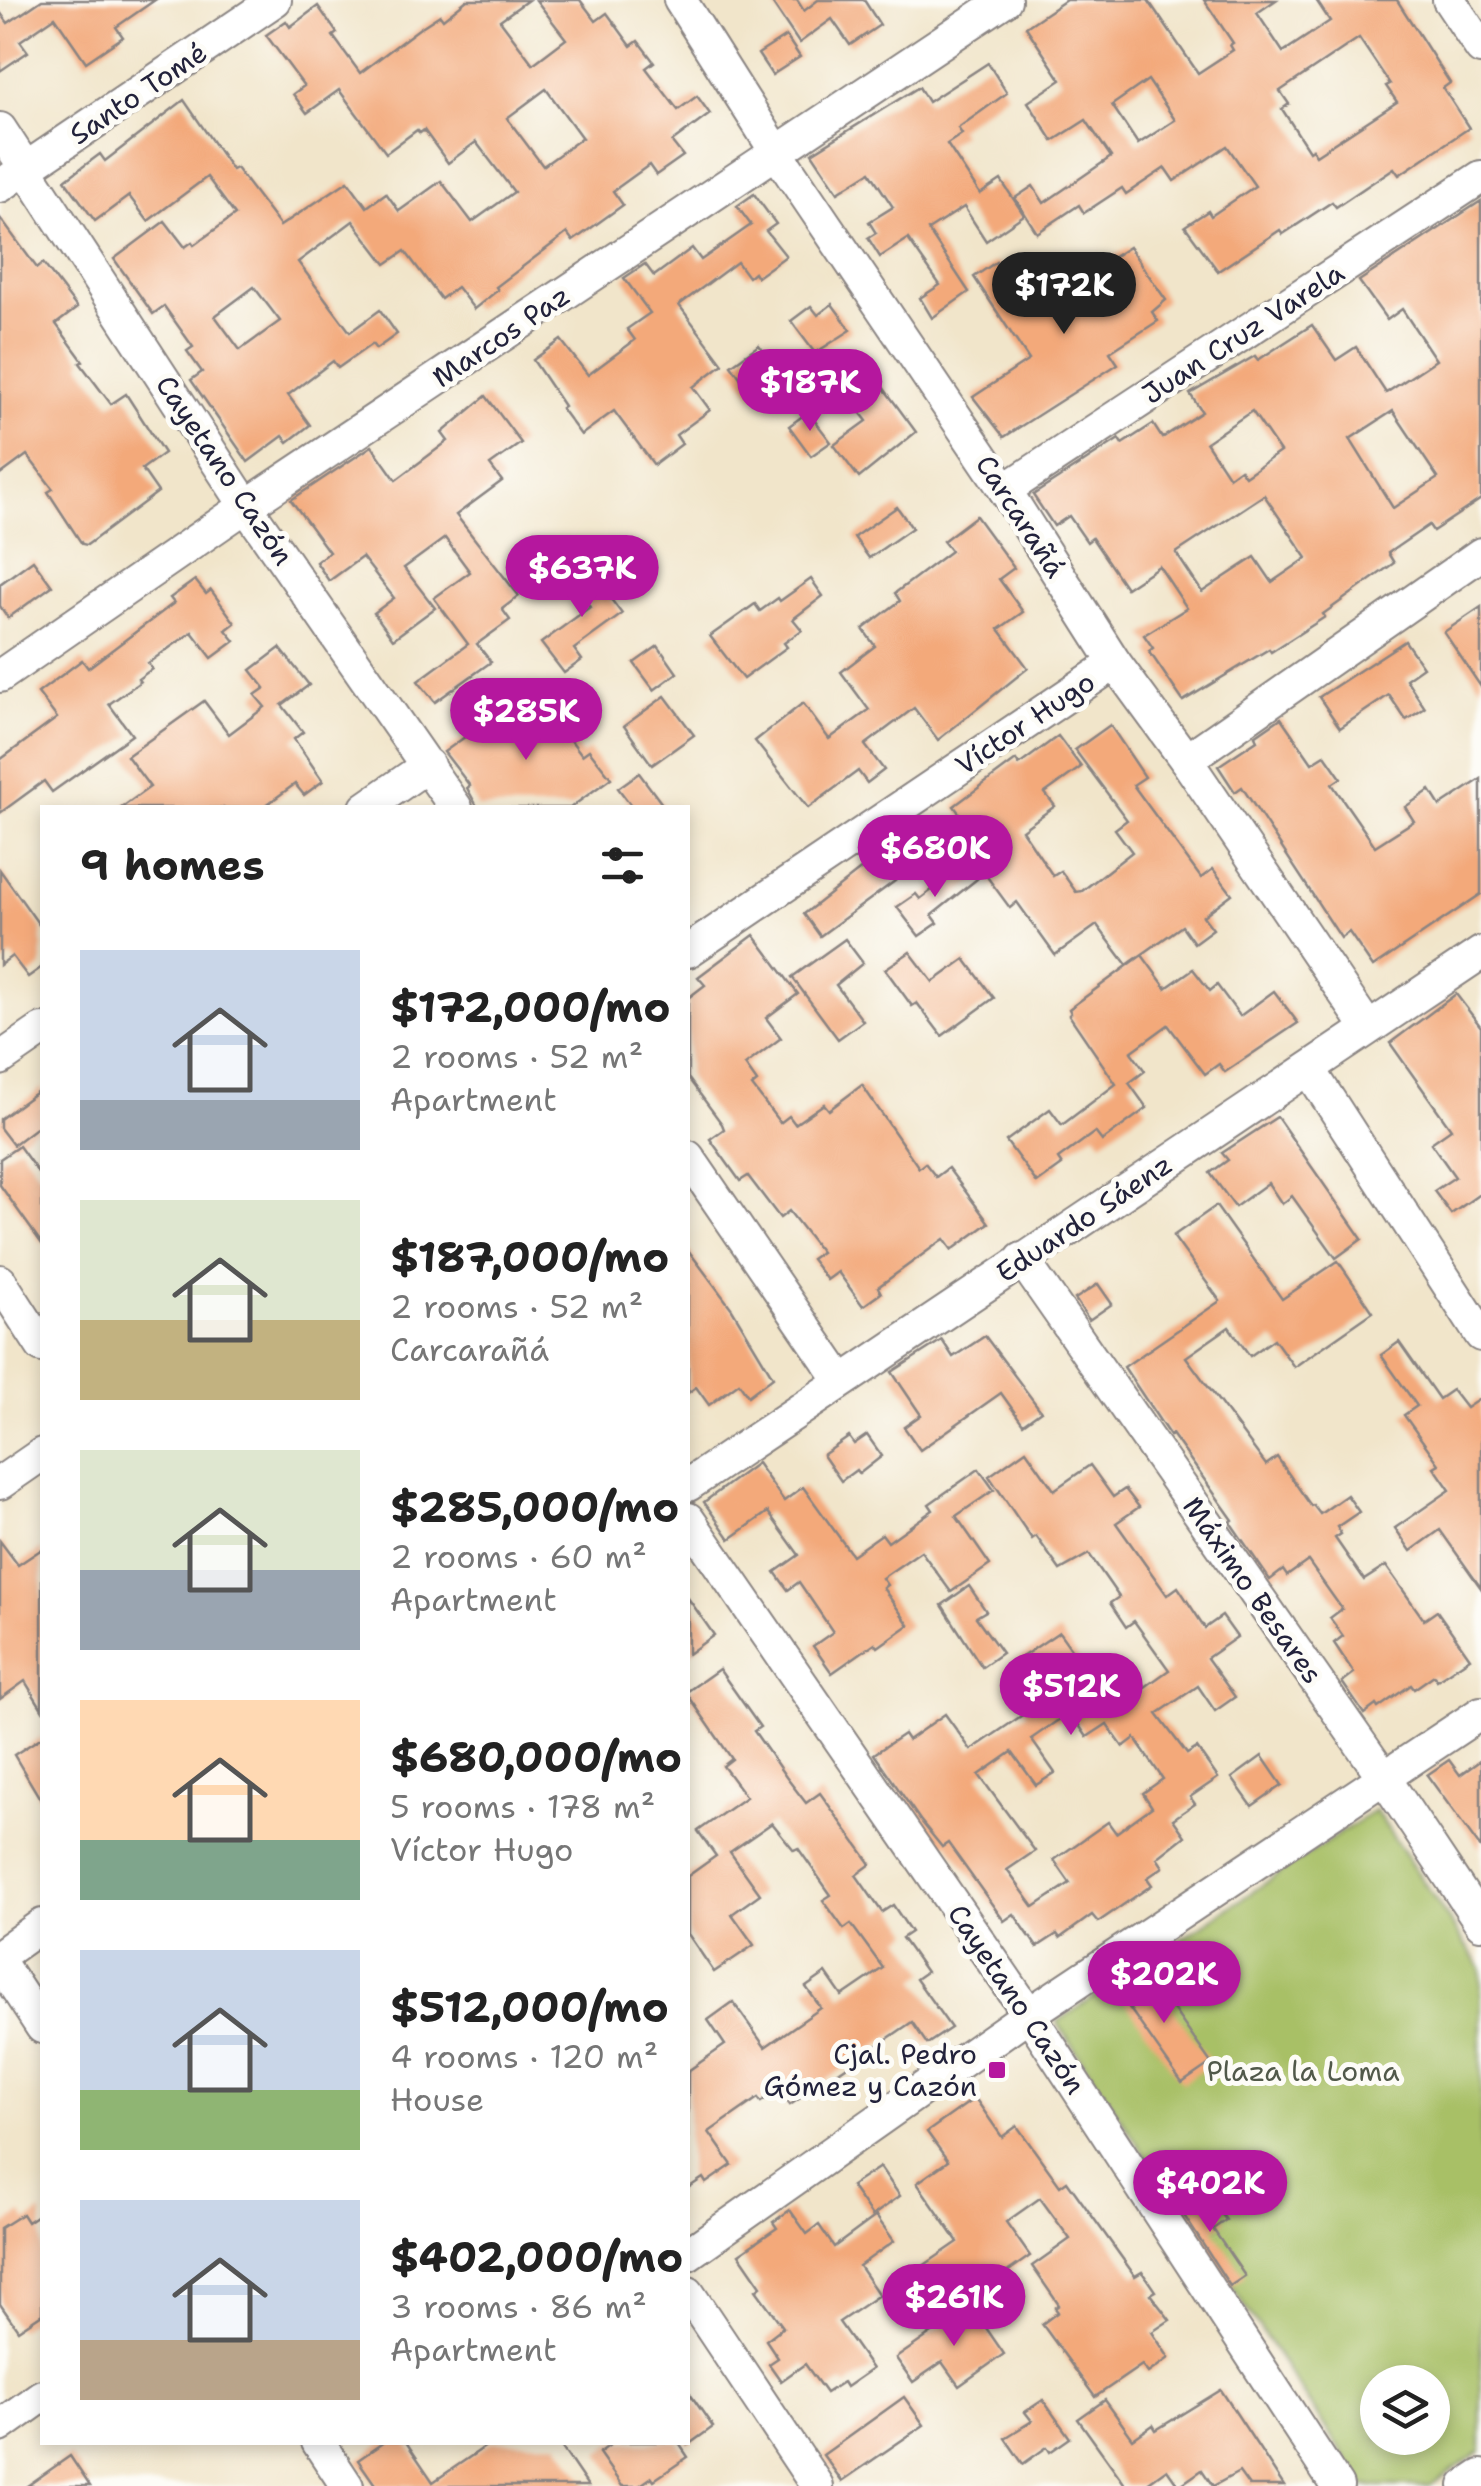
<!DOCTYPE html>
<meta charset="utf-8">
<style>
body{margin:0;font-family:"Shantell Sans",sans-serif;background:#f2f2f2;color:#222;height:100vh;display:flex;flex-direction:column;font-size:38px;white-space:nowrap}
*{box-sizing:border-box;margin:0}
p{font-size:32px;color:#767676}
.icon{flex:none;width:55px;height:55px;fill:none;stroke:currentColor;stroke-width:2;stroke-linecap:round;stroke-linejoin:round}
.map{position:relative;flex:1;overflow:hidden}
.drawer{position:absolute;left:40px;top:805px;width:650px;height:1640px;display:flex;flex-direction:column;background:#fff;border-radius:0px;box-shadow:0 5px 15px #0003}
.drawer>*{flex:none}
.tools{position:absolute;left:1360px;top:2365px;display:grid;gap:20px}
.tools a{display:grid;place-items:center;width:90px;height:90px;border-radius:50%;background:#fff;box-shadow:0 5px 15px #0003;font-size:50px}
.price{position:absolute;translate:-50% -85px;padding:0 22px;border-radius:35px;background:#b5179e;color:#fff;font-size:32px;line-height:65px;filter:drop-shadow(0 2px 5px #0008)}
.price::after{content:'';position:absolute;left:50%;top:60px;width:30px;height:22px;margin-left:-15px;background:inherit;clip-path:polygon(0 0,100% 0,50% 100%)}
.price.current{background:#222;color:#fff}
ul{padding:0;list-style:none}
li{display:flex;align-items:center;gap:30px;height:250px;padding:0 40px}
li span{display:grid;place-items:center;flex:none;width:280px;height:200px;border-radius:0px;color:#555}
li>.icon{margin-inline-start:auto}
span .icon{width:120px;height:120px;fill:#fffc;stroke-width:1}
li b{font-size:42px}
h2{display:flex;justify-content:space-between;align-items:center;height:120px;padding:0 40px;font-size:42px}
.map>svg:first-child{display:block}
.green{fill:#a8c066;stroke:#657150;stroke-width:2.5;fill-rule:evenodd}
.building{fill:#f3a97a;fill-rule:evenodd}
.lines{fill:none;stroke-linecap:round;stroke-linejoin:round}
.minor-casing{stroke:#8a8482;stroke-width:36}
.minor{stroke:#fff;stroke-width:32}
.poi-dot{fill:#b5179e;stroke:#fdfcf7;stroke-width:4}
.labels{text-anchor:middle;stroke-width:10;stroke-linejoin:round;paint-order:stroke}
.street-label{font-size:28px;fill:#22223b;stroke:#fdfcf7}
.poi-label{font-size:28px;fill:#22223b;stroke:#fdfcf7;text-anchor:end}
.park-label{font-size:28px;fill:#51594a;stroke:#fdfcf7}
</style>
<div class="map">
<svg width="1481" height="2486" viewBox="0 0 1481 2486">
<rect width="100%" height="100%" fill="#fdfcf7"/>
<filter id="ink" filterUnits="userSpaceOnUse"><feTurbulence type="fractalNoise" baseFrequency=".01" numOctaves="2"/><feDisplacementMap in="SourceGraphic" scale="20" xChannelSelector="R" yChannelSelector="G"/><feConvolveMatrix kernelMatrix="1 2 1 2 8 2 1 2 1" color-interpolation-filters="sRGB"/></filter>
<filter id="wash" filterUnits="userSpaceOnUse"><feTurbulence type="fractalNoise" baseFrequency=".0048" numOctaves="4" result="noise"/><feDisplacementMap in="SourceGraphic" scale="40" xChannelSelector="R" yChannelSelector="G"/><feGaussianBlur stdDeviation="2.25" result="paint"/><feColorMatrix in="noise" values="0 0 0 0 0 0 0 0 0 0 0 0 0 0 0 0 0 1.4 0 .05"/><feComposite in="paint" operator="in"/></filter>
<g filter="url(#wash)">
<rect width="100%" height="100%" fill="#f1e5ca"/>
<path class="green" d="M1375,1810L1481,1968V2451L1430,2486H1364L1057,2022ZM1378,2382H1432V2438H1378Z"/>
<g id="blocks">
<g class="building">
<polygon points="42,0 155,0 116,27 123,37 86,62 55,17 20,41 28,52 0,71 0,12 8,23"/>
<path d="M467,0H528L500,20L533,64L566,39L536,0H580L596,21L607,13L631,46L638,41L654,62L646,68L678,110L697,96L710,114L672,142L683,156L656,175L649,165L613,191L623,205L573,241L567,233L496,287L498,290L474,309L457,287L441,299L405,251L386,264L353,221L298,262L350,332L380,310L397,334L376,349L372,344L338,368L333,361L288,395L310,425L288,442L283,436L248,462L191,380L202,372L187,351L193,347L164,306L153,314L114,259L165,221L185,247L192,242L194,245L235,215L207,177L148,221L129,196L95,221L65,180L100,154L105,161L184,100L232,170L236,168L280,226L348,181L367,207L386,193L399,211L441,181L472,222L514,192L476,142L448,163L424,130L420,133L417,130L386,153L339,90L307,113L293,94L304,86L266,35L286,21L290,27L318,6L337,33L333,36L360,73L420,28L440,15L443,19ZM546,89L582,138L543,166L507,118ZM254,287L280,321L240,350L215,316Z"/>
<polygon points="770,0 797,0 804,11 818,0 864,0 880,25 850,45 832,19 799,43"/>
<path d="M1066,0H1148L1198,73L1233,50L1230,45L1233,43L1204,0H1276L1257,13L1283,52L1330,21L1316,0H1397L1450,83L1443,88L1469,128L1399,175L1394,168L1336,207L1332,202L1283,234L1280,230L1218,271L1185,226L1208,211L1211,216L1255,186L1227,146L1174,181L1165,168L1126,194L1122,188L1084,213L1079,205L1037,233L1015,198L1033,186L1044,203L1111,157L1086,120L1053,141L1028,102L1061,80L1026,27ZM1359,38L1390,84L1386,86L1397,102L1316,155L1312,149L1309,151L1282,109L1289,104L1280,91ZM1148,80L1175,120L1138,144L1112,105Z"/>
<polygon points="786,36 800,57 772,75 758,54"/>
<polygon points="988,63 1007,93 958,128 962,134 947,144 980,194 1001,180 1024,215 986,241 964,207 928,230 969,292 932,318 920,298 940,285 908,239 880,257 868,238 876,233 869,222 893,207 870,172 838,192 812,153 919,87 928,102"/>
<polygon points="754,194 776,224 766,231 786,256 757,277 754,272 748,277 737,262 679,305 723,364 693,387 710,410 676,435 682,444 654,465 614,411 581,435 561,408 564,406 533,360 561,340 588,375 635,340 627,329 650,313 624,278 645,264 654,276 692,248 701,260 751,225 737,206"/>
<path d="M1481,201V499L1433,531L1429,525L1388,553L1394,563L1323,614L1325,617L1271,652L1269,649L1183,701L1149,651L1153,648L1144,635L1187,608L1159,566L1126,588L1092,538L1087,542L1069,516L1054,526L1033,495L1119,439L1122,444L1153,424L1162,438L1202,412L1190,394L1255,356L1258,360L1312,325L1336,360L1356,347L1386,393L1436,360L1402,309L1387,320L1359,281ZM1252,411L1280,452L1245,476L1240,469L1229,477L1206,442ZM1393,411L1438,478L1393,508L1350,439ZM1264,495L1307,558L1272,582L1255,557L1202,592L1176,553Z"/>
<polygon points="0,218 37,268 43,263 77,308 56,324 83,361 80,363 111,404 126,394 164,453 142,469 158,492 87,545 82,544 48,492 53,489 27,455 0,475"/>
<polygon points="1129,247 1166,300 1152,312 1158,321 1110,352 1118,364 1004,437 973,397 1029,360 974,277 996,262 1021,299 1048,281 1066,307 1114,275 1105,262"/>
<polygon points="832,304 851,330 815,353 791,321 811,306 818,315"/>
<polygon points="759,345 785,380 766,394 762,389 753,395 731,365"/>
<polygon points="869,368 916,432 859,478 834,445 867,421 841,388"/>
<polygon points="486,396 521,443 490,465 502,481 456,515 519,596 502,609 510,620 477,644 491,662 435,702 418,681 468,644 434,598 470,572 445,538 404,568 435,608 393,639 374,613 394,598 362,557 329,581 316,562 329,552 291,500 372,446 396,480 448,441 442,433"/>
<polygon points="808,412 831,442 811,456 789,426"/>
<polygon points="897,507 912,528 869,558 854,537"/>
<polygon points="976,516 1014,568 999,579 1023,612 999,629 1028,668 938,740 914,708 865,745 884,770 867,783 858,771 808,808 755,741 803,703 829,739 869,710 841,672 875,646 863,629 900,601 895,593 951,551 943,541"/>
<polygon points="33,560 52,586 8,618 0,606 0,584"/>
<polygon points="584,563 622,614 574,649 582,660 564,673 541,643 590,607 567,576"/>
<polygon points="811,579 823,596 793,619 802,630 784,643 787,647 743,679 710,636 755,604 760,611 778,598 780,601"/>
<polygon points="195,580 206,594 211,590 235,623 226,630 235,641 212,658 192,632 148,663 152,669 138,679 140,682 109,704 132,735 52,792 44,781 0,813 0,760 57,718 38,693 82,660 88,668 174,603 170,598"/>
<polygon points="1481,607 1481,687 1444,632"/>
<polygon points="1405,641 1423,667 1406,679 1425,708 1406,720 1389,695 1340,728 1319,697"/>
<polygon points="658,646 677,673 654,690 634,663"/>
<polygon points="280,648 309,685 282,705 303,732 294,739 323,781 304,795 295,784 262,808 121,808 150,787 127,756 204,701 229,734 265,707 255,695 265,688 251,670"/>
<polygon points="665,696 694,735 652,765 624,726"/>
<polygon points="539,698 582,755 589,750 611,778 570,808 478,808 467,788 470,786 444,752 476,729 479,733 519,703 523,709"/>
<polygon points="1281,718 1312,763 1325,755 1341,778 1332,784 1375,846 1414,821 1405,807 1430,790 1440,806 1481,779 1481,894 1373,967 1349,932 1341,938 1242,787 1235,792 1218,766 1257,740 1255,736"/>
<polygon points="1110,725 1145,777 1133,785 1201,878 1213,869 1232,894 1203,916 1213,929 1194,943 1182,926 1127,965 1097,925 1055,955 1017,902 1010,908 974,859 986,850 954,806 1016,760 1019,765 1058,736 1081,767 1045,793 1055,806 1022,830 1053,876 1061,871 1076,892 1082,891 1132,852 1115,829 1127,820 1075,750"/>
<polygon points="639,773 665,808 633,808 618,788"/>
<polygon points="877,857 895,881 820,936 804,914"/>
<polygon points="966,864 977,879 932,915 938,923 919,936 897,907 916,894 920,899"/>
<polygon points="0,870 42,929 42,967 28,977 12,956 0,965"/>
<polygon points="754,935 798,994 766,1018 781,1038 745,1065 757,1082 752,1086 780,1123 789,1116 795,1124 824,1104 829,1110 862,1085 919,1168 925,1163 936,1177 948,1168 989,1223 952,1250 944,1239 878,1287 881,1293 863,1306 838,1272 827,1280 811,1259 821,1252 789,1211 780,1218 748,1176 740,1181 710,1139 724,1129 722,1124 688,1078 688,998 705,985 698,977"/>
<polygon points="845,939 863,963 836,985 863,1021 838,1039 792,977"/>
<polygon points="910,952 933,982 965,959 994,998 942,1036 917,1003 912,1006 885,969"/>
<polygon points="1142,955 1166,988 1193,969 1210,991 1217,985 1240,1016 1274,991 1298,1023 1225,1072 1219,1064 1205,1074 1168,1025 1131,1052 1145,1071 1129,1083 1147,1108 1102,1141 1095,1132 1058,1159 1062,1165 1037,1183 1006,1141 1050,1109 1062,1125 1116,1084 1069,1015 1071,1013 1069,1009"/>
<polygon points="1456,994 1481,1027 1481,1193 1451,1214 1434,1191 1455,1177 1431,1143 1451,1129 1390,1043"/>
<polygon points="42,1088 42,1123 13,1145 0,1128 0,1119"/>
<polygon points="1277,1117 1362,1239 1336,1258 1292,1196 1282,1204 1268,1183 1235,1207 1210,1173 1228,1160 1222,1153"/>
<polygon points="19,1146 42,1178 42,1244 0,1185 0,1159"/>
<polygon points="1216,1206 1282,1299 1338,1261 1373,1312 1294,1367 1274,1339 1250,1356 1229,1327 1186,1357 1266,1465 1277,1457 1311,1506 1313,1505 1320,1514 1347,1495 1359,1512 1337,1527 1341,1534 1335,1538 1364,1580 1386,1566 1424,1620 1437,1611 1470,1658 1437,1680 1434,1675 1414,1689 1411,1685 1378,1708 1376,1705 1364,1714 1342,1682 1354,1673 1334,1643 1343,1636 1330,1618 1342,1609 1308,1561 1287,1576 1283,1570 1270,1580 1230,1522 1233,1520 1172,1434 1170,1436 1124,1367 1220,1301 1173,1236"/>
<polygon points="688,1250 732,1309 773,1377 748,1396 739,1383 709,1405 696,1387 688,1393"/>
<polygon points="1098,1284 1112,1304 1089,1320 1075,1299"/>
<polygon points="985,1336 1041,1411 1023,1424 1001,1393 920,1450 904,1427 921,1415 892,1372 942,1340 953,1357"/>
<polygon points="1399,1342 1439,1399 1452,1390 1466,1408 1481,1398 1481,1588 1440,1530 1411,1551 1395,1528 1450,1490 1434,1467 1439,1464 1404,1415 1417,1406 1381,1355"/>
<polygon points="867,1435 882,1456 859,1474 856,1470 841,1481 823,1455 849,1437 854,1444"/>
<path d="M1026,1450L1054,1490L1090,1465L1113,1497L1125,1489L1139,1507L1116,1523L1167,1595L1178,1587L1205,1628L1222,1616L1237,1637L1207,1658L1235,1697L1215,1711L1198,1686L1157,1714L1187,1754L1197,1748L1218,1778L1190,1797L1195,1804L1173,1819L1185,1836L1157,1858L1163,1867L1147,1878L1152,1885L1098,1922L1092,1915L1060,1938L1057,1934L1037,1947L1014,1914L1004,1921L948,1843L942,1847L920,1820L874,1754L904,1734L908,1740L945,1714L971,1750L1027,1712L1023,1706L1027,1703L1004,1669L1059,1632L1103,1694L1114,1687L1124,1702L1169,1670L1134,1621L1126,1627L1110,1603L1119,1597L1089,1554L1060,1570L1036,1536L1032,1539L989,1476ZM1070,1712L1087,1737L1107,1724L1123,1747L1135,1738L1163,1779L1143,1793L1152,1807L1116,1833L1108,1822L1054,1860L1070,1883L1034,1907L1007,1870L1035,1851L979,1775L1012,1752L1036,1785L1055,1773L1031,1739Z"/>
<polygon points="757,1463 784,1501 803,1487 852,1555 882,1534 888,1542 933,1510 929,1504 979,1469 994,1490 956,1516 990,1565 951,1592 921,1551 882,1578 887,1585 883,1588 909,1625 878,1647 875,1643 832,1673 813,1646 833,1632 799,1582 788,1590 775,1572 799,1555 768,1512 730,1539 704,1502"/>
<polygon points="0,1541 18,1565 42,1549 42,1709 25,1681 0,1699"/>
<polygon points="969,1586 986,1611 976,1617 1002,1653 982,1667 942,1605"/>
<polygon points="688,1598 714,1635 688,1654"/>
<polygon points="719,1669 760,1727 754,1731 786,1777 806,1803 820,1793 871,1864 856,1875 882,1912 893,1905 911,1932 902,1938 926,1972 916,1979 951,2028 927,2044 912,2022 790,2105 778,2089 761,2102 758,2098 709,2132 732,2165 706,2183 703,2178 688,2188 688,2071 725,2045 708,2020 733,2002 765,2047 821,2008 806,1987 826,1973 842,1996 883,1968 851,1924 844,1929 823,1900 831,1895 798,1848 794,1850 772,1823 730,1852 760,1894 732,1914 754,1945 714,1972 688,1934 688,1876 716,1856 698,1831 746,1797 723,1766 732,1759 688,1695 688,1691"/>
<polygon points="42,1737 42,1802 14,1755"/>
<polygon points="1262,1756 1282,1785 1252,1806 1232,1778"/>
<polygon points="1449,1760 1460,1775 1481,1760 1481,1849 1427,1775"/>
<polygon points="1145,1969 1211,2063 1182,2083 1116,1989"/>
<polygon points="975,2098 1002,2137 1017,2126 1060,2186 1067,2181 1135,2276 1142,2272 1155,2291 1150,2294 1170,2320 1152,2332 1169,2358 1148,2373 1142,2365 1095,2397 1042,2324 1058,2312 1055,2308 1059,2305 1032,2266 1070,2239 1040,2198 1006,2222 1030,2256 954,2309 923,2266 958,2242 917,2183 948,2161 927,2132"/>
<polygon points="880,2167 900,2196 872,2216 851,2186"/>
<polygon points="1186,2191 1198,2208 1211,2199 1226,2220 1213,2229 1245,2276 1230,2286 1174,2200"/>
<polygon points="790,2210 807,2234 819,2225 834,2247 876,2216 894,2241 859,2266 879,2295 839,2322 872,2369 846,2387 843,2382 826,2393 805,2364 781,2381 769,2364 778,2358 766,2340 783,2327 756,2290 761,2286 739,2254 777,2228 773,2222"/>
<polygon points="42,2212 42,2314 18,2330 0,2304 0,2228 22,2214 27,2222"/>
<polygon points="971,2306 1004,2354 959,2386 942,2362 913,2382 896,2358"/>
<polygon points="1221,2390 1284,2486 1249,2486 1239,2472 1213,2486 1202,2470 1179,2486 1167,2469 1143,2486 1126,2486 1078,2419 1105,2400 1133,2439 1153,2425 1156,2430"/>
<polygon points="688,2391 713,2427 688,2445"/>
<polygon points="904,2397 924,2425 842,2481 823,2455"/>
<polygon points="1043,2400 1070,2438 1050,2452 1047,2447 1023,2464 1005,2438 1032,2421 1025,2412"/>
<polygon points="384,2442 406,2442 433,2482 492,2442 558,2442 588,2486 376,2486 358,2460"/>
<polygon points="614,2442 678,2442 688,2457 654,2480 652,2477 639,2486 622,2486 599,2453"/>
<polygon points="70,2456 90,2486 27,2486"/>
</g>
</g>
</g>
<g filter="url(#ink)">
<use href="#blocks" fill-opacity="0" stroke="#8a8482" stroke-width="2.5"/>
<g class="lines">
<defs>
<g id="minor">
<polyline points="680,0 777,153 1005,490 1115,663 1186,760 1368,1028"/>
<polyline points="1449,0 1481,48"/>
<polyline points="0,129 246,506 456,808"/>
<polyline points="0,186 275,0"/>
<polyline points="1005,490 1481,177"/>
<polyline points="0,676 246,506 1005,0"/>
<polyline points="1186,760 1481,554"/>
<polyline points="366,808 428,765"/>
<polyline points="688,951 1115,663"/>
<polyline points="0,1059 42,1030"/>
<polyline points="1309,1069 1481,1335"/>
<polyline points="688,1157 841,1380"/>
<polyline points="1022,1259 1385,1779 1481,1923"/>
<polyline points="0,1281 42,1346"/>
<polyline points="0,1483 42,1454"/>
<polyline points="688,1485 1481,953"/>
<polyline points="688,1519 1029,2014 1337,2486"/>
<polyline points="0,1955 42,1925"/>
<polyline points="0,1963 42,2027"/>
<polyline points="688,2254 1029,2014 1481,1713"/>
<polyline points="688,2293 817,2486"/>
<polyline points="0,2426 42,2396"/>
<polyline points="318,2442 347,2486"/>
<polyline points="1466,2486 1481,2476"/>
</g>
</defs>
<use href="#minor" class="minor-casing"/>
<use href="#minor" class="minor"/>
</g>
</g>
<rect class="poi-dot" x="987" y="2060" width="20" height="20" rx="5"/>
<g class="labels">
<g class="street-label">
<text transform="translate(138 93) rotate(-34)" y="10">Santo Tomé</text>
<text transform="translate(1243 333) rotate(-33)" y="10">Juan Cruz Varela</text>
<text transform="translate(501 336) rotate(-34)" y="10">Marcos Paz</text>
<text transform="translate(225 470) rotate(56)" y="10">Cayetano Cazón</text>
<text transform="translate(1021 516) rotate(57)" y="10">Carcarañá</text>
<text transform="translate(1025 723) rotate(-34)" y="10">Víctor Hugo</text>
<text transform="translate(1084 1218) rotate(-34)" y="10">Eduardo Sáenz</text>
<text transform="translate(1253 1590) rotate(55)" y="10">Máximo Besares</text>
<text transform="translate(1017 1999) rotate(56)" y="10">Cayetano Cazón</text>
</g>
<g class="poi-label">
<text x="977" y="2064">Cjal. Pedro<tspan x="977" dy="32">Gómez y Cazón</tspan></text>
</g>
<g class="park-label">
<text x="1303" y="2081">Plaza la Loma</text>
</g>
</g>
</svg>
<div class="tools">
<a><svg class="icon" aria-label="layers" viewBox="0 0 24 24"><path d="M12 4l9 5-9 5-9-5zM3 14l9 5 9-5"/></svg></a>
</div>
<b class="price current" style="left:1064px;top:337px">$172K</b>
<b class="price" style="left:810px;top:434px">$187K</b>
<b class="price" style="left:582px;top:620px">$637K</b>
<b class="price" style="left:526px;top:763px">$285K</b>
<b class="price" style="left:935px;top:900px">$680K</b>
<b class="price" style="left:1071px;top:1738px">$512K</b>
<b class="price" style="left:1164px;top:2026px">$202K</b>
<b class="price" style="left:1210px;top:2235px">$402K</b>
<b class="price" style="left:954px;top:2349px">$261K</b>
<section class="drawer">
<h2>9 homes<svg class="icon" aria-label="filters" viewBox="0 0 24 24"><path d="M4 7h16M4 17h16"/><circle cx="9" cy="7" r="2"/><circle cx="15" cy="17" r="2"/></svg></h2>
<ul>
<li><span style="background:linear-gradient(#c9d6e8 75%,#9aa5b1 0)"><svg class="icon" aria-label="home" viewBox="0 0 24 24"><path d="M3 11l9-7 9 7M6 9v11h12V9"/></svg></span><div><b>$172,000/mo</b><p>2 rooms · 52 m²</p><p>Apartment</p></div></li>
<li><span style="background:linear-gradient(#dfe7d0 60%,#c2b280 0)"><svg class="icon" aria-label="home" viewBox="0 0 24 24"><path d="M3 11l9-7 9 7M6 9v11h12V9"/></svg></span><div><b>$187,000/mo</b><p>2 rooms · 52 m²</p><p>Carcarañá</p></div></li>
<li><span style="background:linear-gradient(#dfe7d0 60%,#9aa5b1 0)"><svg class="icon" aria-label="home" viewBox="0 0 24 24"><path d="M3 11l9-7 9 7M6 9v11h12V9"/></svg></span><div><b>$285,000/mo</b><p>2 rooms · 60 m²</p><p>Apartment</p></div></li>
<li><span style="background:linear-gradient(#ffd9b3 70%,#7fa58c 0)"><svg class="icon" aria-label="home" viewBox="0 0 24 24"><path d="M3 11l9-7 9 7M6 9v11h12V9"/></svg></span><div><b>$680,000/mo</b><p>5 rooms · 178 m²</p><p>Víctor Hugo</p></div></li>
<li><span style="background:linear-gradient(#c9d6e8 70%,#8fb573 0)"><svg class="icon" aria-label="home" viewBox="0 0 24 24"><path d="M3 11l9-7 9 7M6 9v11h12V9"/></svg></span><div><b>$512,000/mo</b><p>4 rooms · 120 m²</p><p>House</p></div></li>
<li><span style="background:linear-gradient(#c9d6e8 70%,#b9a48a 0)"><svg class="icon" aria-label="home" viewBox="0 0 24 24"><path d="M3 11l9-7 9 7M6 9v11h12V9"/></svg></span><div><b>$402,000/mo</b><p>3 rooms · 86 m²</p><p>Apartment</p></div></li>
</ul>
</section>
</div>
